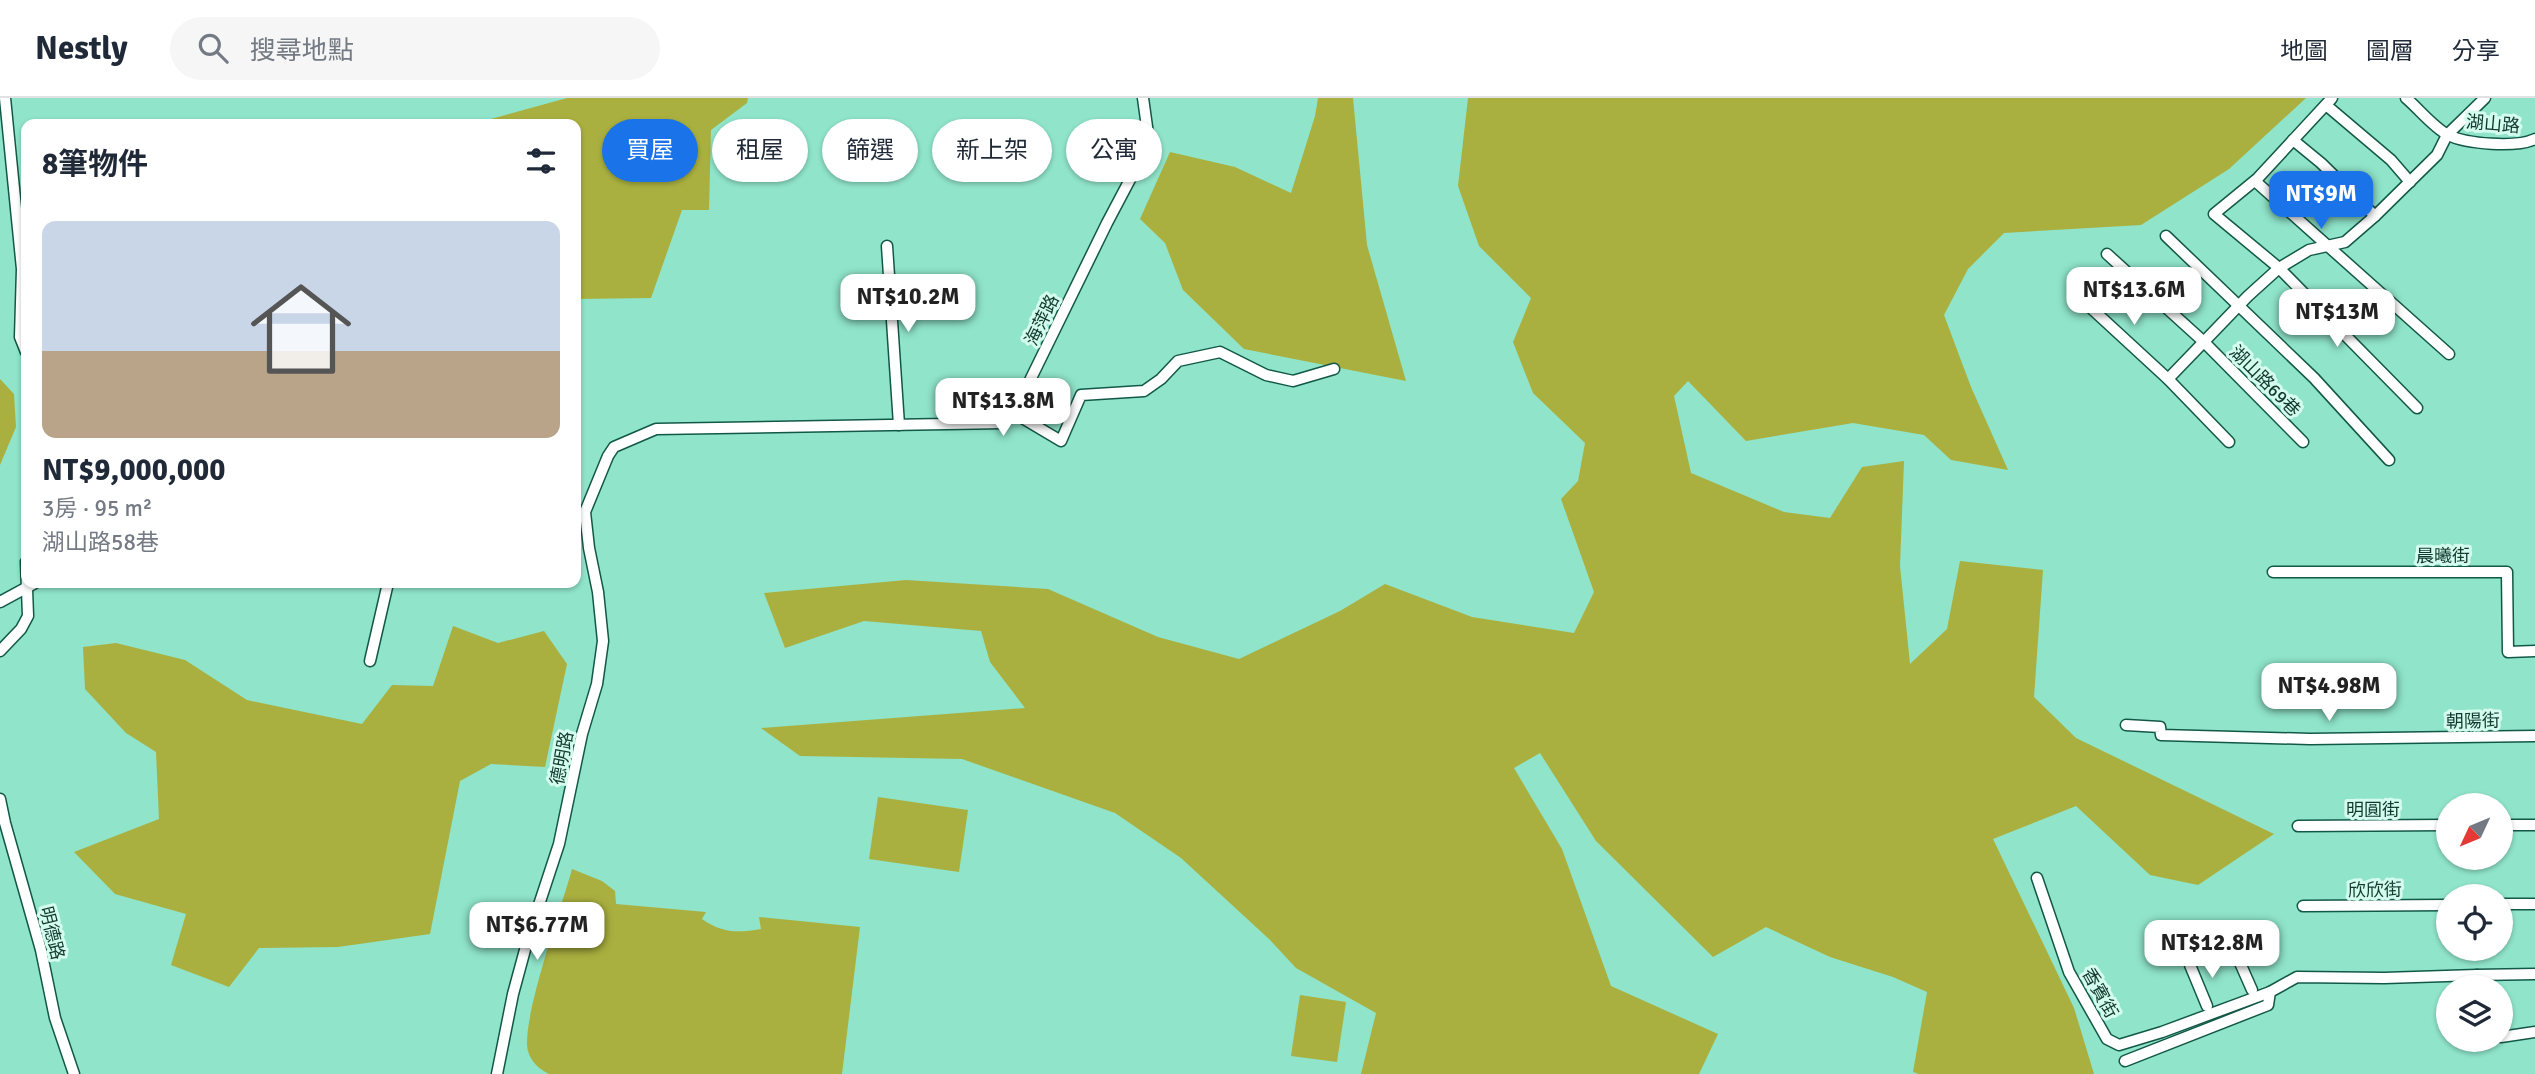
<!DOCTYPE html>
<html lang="zh-TW">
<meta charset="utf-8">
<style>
body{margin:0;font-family:Signika,"Noto Sans TC",sans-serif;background:#f6f6f7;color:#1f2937;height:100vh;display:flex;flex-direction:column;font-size:26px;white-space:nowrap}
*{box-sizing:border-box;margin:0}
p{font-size:23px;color:#747a83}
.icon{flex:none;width:38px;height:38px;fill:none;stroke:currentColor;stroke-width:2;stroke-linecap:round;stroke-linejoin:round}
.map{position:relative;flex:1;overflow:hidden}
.drawer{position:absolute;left:21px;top:21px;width:560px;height:469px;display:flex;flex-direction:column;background:#fff;border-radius:14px;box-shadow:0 2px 5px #0004}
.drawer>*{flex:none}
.top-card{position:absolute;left:602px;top:21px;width:665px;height:63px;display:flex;gap:14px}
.needle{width:46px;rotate:226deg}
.tools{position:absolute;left:2436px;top:695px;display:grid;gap:14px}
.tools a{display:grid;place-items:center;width:77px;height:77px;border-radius:50%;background:#fff;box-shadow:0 2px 5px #0004;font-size:35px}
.price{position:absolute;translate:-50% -60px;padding:0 16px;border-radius:14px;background:#fff;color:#222;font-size:23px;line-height:46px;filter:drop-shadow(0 2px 4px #0008)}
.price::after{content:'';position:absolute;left:50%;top:42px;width:21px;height:16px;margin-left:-10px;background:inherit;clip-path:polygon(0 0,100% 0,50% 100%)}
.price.current{background:#1a73e8;color:#fff}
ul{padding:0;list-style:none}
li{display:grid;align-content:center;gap:14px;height:371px;padding:0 21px}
li span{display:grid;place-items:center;height:217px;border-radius:14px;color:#555}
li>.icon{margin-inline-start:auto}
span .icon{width:126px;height:126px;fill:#fffc;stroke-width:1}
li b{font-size:30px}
h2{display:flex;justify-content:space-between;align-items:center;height:84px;padding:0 21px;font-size:30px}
.pill{padding:0 24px;border-radius:32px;background:#fff;box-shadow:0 2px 5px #0004;font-size:24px;line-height:63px}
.pill.current{background:#1a73e8;color:#fff}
header{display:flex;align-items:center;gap:42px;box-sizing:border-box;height:98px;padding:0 35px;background:#fff;border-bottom:2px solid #e0e1e3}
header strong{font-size:33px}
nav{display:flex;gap:38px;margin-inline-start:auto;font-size:24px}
.search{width:490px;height:63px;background:#f6f6f7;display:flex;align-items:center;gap:18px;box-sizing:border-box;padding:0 24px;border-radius:38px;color:#747a83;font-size:26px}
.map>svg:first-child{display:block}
.green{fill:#aab03f}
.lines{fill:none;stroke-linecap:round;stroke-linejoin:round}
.minor-casing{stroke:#125847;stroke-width:13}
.minor{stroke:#fff;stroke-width:10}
.labels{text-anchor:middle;stroke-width:6;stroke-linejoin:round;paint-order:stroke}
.street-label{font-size:18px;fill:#13382d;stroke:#d3fcee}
</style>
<header>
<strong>Nestly</strong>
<div class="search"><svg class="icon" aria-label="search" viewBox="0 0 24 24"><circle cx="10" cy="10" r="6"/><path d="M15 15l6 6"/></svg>搜尋地點</div>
<nav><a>地圖</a><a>圖層</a><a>分享</a></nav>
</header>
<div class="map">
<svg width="2535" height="976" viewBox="0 0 2535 976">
<rect width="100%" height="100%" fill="#8fe4c9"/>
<g class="green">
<polygon points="567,0 748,0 747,5 711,32 709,112 682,112 651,200 576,201 576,26 473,26"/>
<polygon points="1318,0 1353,0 1367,147 1406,283 1244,251 1183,192 1165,145 1140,121 1170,54 1235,69 1291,95 1315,18"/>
<polygon points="1468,0 2306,0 2229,71 2141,127 2004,135 1968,171 1944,217 1971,289 2008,372 1951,362 1924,337 1853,325 1746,343 1688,283 1674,298 1691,375 1784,414 1830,420 1862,369 1904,363 1900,468 1910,566 1947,531 1960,463 2043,472 2034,599 2076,640 2274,736 2198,787 2150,777 2076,708 1993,741 2074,910 2094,976 1919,976 1913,974 1927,894 1893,879 1830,859 1766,829 1713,859 1596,743 1540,655 1514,670 1562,751 1611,888 1718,936 1699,976 1361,976 1376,915 1296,870 1269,841 1181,760 1115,715 962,661 800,658 761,630 1025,610 990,564 981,533 864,523 785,550 764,495 906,482 1048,491 1158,539 1239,561 1340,513 1385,486 1472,519 1574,535 1594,494 1561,401 1578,383 1585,345 1533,295 1513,244 1531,200 1479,148 1458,88"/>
<polygon points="0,281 14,296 16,329 0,367"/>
<polygon points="453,528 498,545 544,533 567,566 545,669 491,666 460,683 430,836 338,849 259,850 229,889 171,867 186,816 115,796 74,754 159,721 156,654 126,635 85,591 83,549 116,545 185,562 247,602 362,626 392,587 433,588"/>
<polygon points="878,699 968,712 959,774 869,761"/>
<path d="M572,771L602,783L615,793L616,806L706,814L702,821C722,835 737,835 761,831L759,819L860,829L842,976H549C539,971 531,964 528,953C520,926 563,805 572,771Z"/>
<polygon points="1300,897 1346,904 1337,964 1291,958"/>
</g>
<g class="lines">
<defs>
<g id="minor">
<polyline points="5,0 22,171 20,239 26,254"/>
<polyline points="2332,0 2258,80 2214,116 2279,170 2417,310"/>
<path d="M2406,0C2419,11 2433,29 2448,37C2467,46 2516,50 2535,41"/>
<polyline points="2326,7 2391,62 2410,84"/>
<polyline points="2293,42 2321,65 2375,118"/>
<polyline points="2255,83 2449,256"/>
<polyline points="2166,138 2314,280 2389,362"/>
<polyline points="887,148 899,327"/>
<polyline points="2107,156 2204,244 2303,344"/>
<polyline points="2079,199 2168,281 2229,344"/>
<polyline points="2168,281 2248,198 2279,170 2309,152 2345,144 2375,118 2437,57 2447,37 2485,0"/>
<polyline points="1014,315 1061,343 1081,297 1144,293 1161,281 1178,263 1220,254 1266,277 1293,283 1334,271"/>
<polyline points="2273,474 2507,474 2508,554 2535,553"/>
<polyline points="0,504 35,485"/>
<polyline points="0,553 21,531 28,518 26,464"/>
<polyline points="370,563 388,485"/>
<polyline points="2126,627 2160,629 2161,637 2310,641 2535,638"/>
<polyline points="0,701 5,725 41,852 55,920 74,976"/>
<polyline points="2501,727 2535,727"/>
<polyline points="2298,728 2448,727"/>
<polyline points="2037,780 2069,874 2107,941 2119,947 2162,934 2270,894"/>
<polyline points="2501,806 2535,806"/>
<polyline points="2303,808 2448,807"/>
<polyline points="2237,858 2252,892"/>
<polyline points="2190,867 2207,908"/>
<polyline points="2477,889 2477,877 2535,876"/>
<polyline points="2501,939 2535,934"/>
<polyline points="2125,963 2268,907 2270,894 2297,879 2384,880 2477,877"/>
<polyline points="497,976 513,896 529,837 559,746 582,636 597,586 603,543 598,494 589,450 585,414 608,358 614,349 656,331 1003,325 1014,315 1107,125 1144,55 1148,36 1143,0"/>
</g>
</defs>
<use href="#minor" class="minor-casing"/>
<use href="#minor" class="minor"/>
</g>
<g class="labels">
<g class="street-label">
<text transform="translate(2493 26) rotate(5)" y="6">湖山路</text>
<text transform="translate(1042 222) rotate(-64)" y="6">海萍路</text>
<text transform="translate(2265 283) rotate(45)" y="6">湖山路69巷</text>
<text x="2443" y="464">晨曦街</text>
<text transform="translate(2473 623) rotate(-1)" y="6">朝陽街</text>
<text transform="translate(562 660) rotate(-79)" y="6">德明路</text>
<text x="2373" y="718">明圓街</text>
<text transform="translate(2375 792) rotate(-1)" y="6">欣欣街</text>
<text transform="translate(52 835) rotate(76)" y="6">明德路</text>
<text transform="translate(2100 895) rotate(61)" y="6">香賓街</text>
</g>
</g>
</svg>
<div class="tools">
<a><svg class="needle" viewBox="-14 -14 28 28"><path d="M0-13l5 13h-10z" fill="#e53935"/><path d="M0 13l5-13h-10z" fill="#747a83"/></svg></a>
<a><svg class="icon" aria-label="locate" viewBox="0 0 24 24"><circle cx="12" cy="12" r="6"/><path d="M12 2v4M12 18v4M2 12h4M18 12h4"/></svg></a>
<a><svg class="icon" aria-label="layers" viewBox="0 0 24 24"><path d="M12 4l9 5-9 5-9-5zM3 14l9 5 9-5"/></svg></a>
</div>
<b class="price current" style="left:2321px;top:133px">NT$9M</b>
<b class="price" style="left:2134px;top:229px">NT$13.6M</b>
<b class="price" style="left:908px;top:236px">NT$10.2M</b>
<b class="price" style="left:2337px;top:251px">NT$13M</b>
<b class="price" style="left:1003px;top:340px">NT$13.8M</b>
<b class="price" style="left:2329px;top:625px">NT$4.98M</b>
<b class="price" style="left:537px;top:864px">NT$6.77M</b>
<b class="price" style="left:2212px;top:882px">NT$12.8M</b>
<div class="top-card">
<a class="pill current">買屋</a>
<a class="pill">租屋</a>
<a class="pill">篩選</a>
<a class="pill">新上架</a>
<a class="pill">公寓</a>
</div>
<section class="drawer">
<h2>8筆物件<svg class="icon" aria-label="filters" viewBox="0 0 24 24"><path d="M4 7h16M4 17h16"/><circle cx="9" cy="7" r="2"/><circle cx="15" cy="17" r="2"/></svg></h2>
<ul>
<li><span style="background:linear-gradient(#c9d6e8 60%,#b9a48a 0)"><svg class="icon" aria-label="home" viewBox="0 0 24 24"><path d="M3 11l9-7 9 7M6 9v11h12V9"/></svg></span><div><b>NT$9,000,000</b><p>3房 · 95 m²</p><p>湖山路58巷</p></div></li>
</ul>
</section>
</div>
